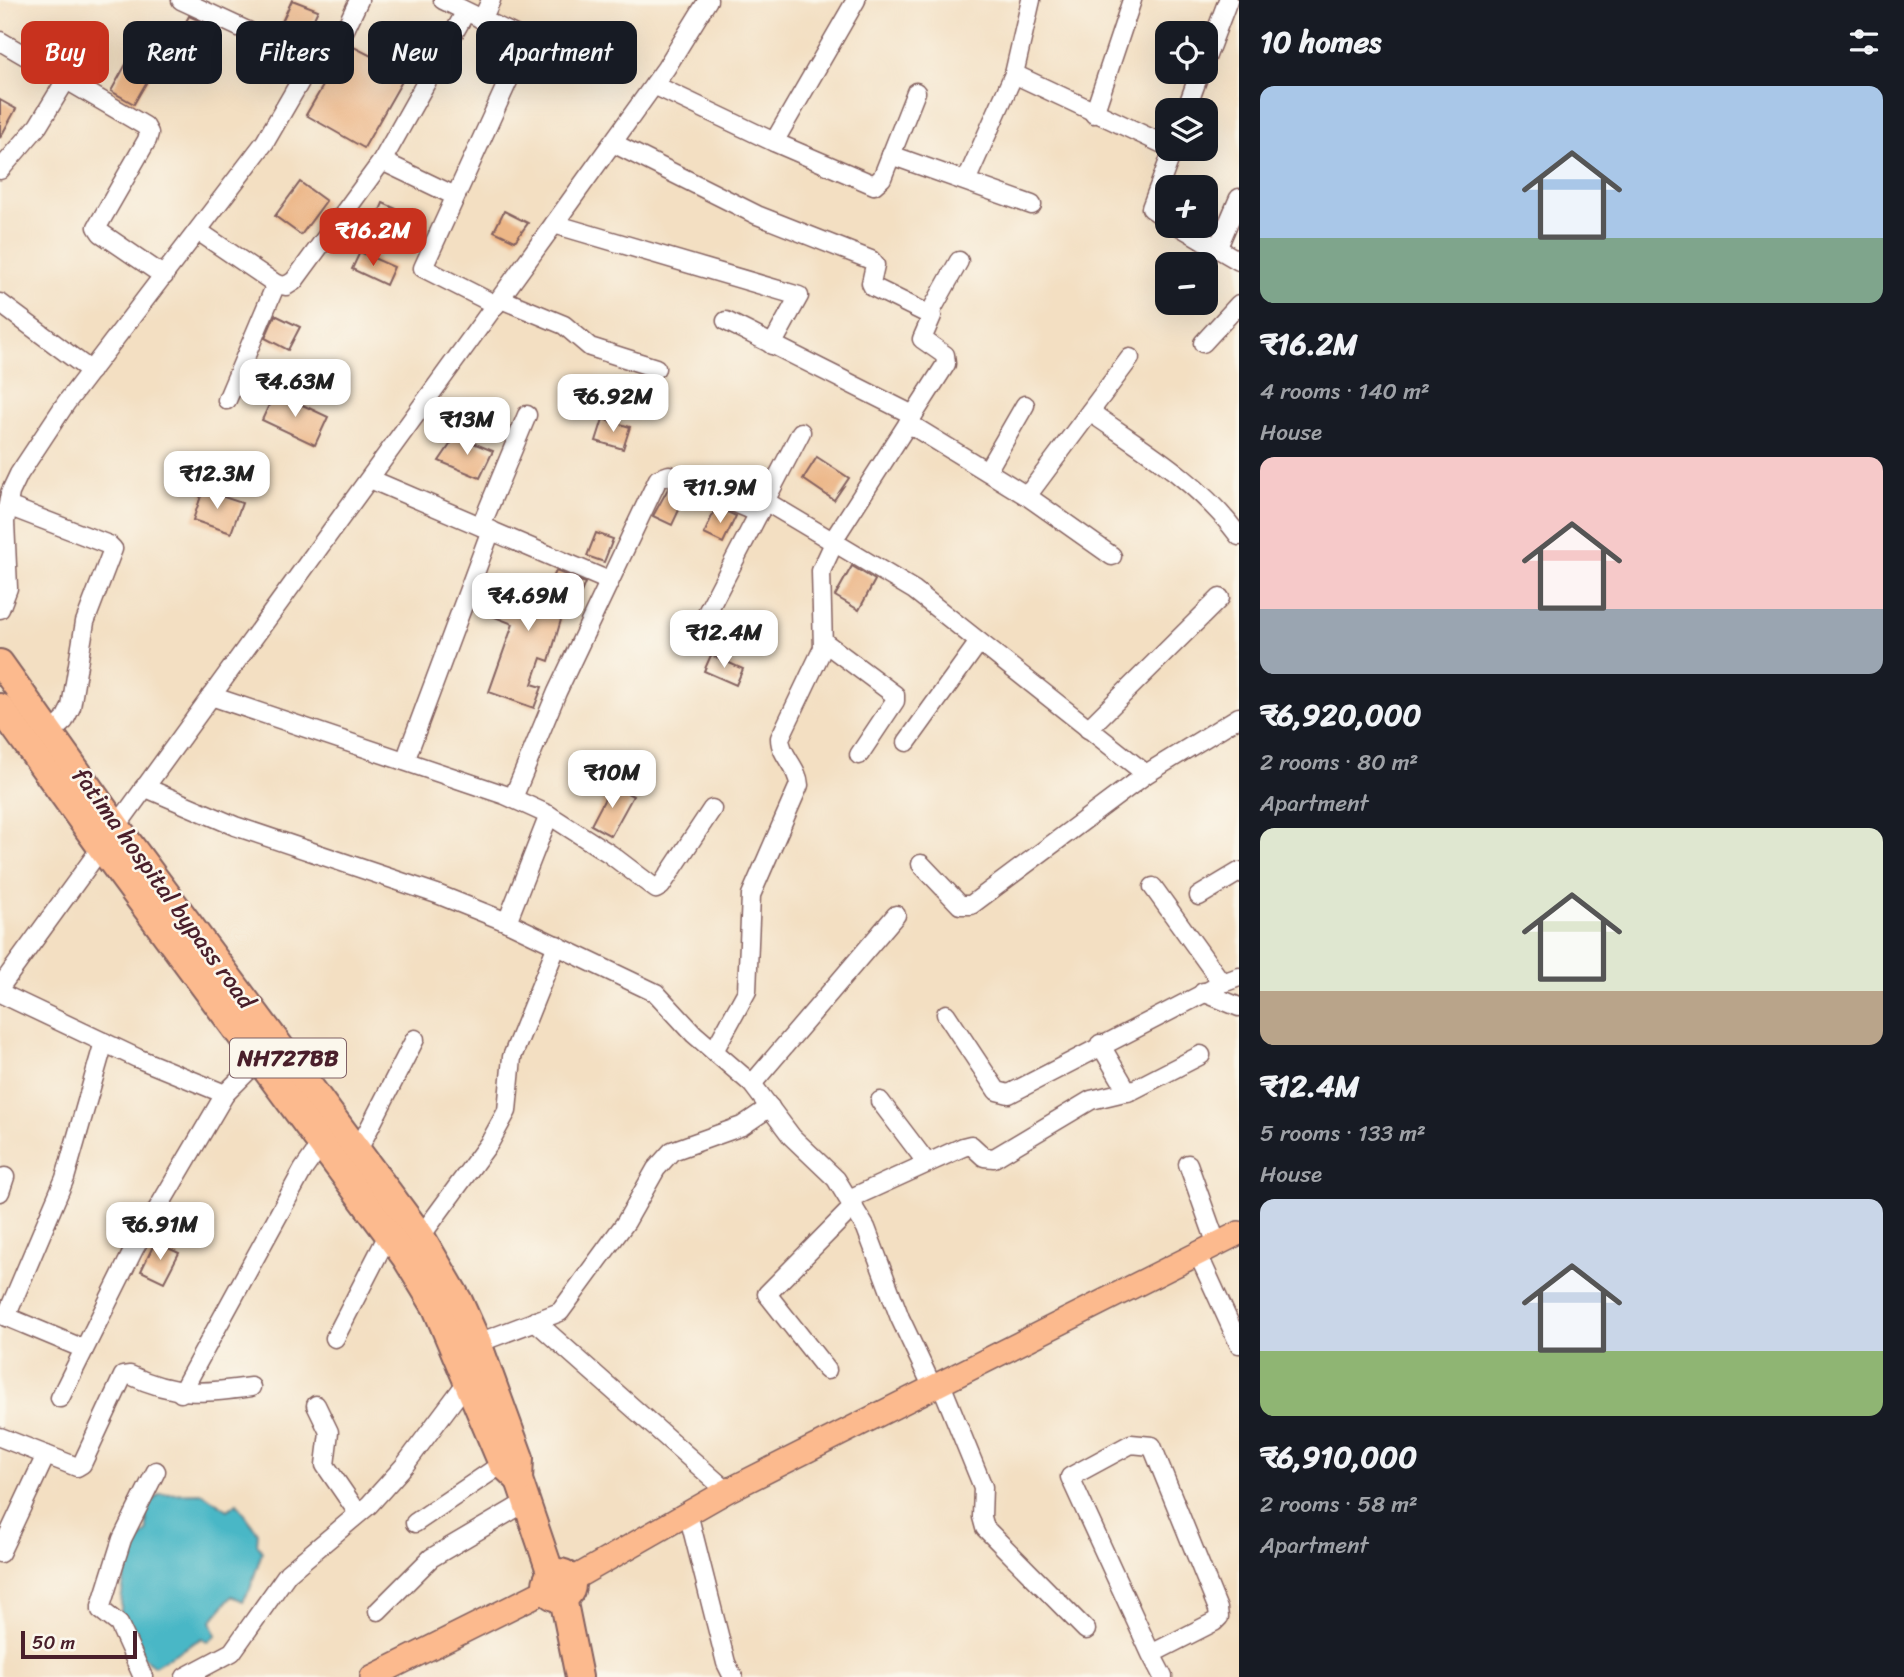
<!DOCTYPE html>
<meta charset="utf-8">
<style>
body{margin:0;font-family:Sriracha,sans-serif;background:#242831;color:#f1f3f6;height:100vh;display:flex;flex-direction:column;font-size:26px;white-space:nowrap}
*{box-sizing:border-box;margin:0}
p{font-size:23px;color:#9ea1a6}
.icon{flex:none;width:38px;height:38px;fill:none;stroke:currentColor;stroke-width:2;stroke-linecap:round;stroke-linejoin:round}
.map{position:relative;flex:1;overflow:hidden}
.panel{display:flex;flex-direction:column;background:#171b24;width:665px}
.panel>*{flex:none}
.banner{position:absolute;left:21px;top:21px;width:665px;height:63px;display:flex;gap:14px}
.controls{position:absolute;left:1155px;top:21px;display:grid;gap:14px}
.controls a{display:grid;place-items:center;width:63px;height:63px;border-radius:14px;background:#171b24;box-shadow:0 7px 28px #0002;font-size:35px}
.scale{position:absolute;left:21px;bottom:18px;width:116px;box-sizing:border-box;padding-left:7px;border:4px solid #4a1f2b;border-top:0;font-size:19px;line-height:24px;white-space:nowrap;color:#4a1f2b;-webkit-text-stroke:5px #fbf7ec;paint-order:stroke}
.price{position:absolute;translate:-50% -60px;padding:0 16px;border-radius:14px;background:#fff;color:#222;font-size:23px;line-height:46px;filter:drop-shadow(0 2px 4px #0008)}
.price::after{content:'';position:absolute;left:50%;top:42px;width:21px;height:16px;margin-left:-10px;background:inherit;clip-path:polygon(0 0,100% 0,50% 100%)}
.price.on{background:#c8321e;color:#fff}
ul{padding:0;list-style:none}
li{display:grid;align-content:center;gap:14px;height:371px;padding:0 21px}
li span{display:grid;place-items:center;height:217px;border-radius:14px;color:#555}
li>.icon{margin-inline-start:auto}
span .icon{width:126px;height:126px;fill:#fffc;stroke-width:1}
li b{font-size:30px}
h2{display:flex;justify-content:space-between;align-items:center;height:84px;padding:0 21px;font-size:30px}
.chip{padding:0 24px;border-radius:14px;background:#171b24;box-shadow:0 7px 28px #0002;font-size:24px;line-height:63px}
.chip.on{background:#c8321e;color:#fff}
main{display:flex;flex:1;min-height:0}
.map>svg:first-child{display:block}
.water{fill:#4ab7c6;stroke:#4a6b78;stroke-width:2}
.building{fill:#ecb687}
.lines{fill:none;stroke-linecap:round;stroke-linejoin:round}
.minor-casing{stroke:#856260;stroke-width:21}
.major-casing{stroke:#856260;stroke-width:26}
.highway-casing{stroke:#856260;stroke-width:30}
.minor{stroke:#fff;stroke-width:18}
.major{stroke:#fcba8e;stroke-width:23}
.highway{stroke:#fcba8e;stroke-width:26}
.labels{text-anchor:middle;stroke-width:5;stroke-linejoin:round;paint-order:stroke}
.shield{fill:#fbf7ec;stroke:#7f6065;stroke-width:2}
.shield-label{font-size:23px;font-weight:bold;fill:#4a1f2b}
.street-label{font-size:24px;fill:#4a1f2b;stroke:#fbf7ec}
</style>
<main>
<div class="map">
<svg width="1239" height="1677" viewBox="0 0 1239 1677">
<rect width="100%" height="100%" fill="#fbf7ec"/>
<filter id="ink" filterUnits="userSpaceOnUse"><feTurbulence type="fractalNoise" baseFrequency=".0143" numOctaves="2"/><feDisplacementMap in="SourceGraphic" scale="14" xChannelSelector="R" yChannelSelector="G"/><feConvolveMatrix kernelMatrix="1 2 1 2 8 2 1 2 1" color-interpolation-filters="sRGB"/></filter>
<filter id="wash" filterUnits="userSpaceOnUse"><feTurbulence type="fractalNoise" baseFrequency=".00686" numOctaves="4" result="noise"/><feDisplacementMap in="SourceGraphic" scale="28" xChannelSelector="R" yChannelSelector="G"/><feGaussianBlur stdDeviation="1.57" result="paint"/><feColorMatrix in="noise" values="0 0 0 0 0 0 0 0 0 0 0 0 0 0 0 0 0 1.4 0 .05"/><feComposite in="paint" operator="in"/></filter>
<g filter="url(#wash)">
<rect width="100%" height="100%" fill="#f3dfc2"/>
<path class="water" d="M202,1493L228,1510L237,1503L258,1533L257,1544L262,1552L250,1589L243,1601L232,1596L211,1621L216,1635L208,1642L202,1638L154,1666C145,1658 127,1646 124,1635C116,1606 125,1552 147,1532L146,1507L160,1494Z"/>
<g id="blocks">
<g class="building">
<polygon points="292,0 318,10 304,40 279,28"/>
<polygon points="189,16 217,29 203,56 175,42"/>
<polygon points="390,32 426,54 420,66 413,62 364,148 306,115 334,67 343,60 350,45 375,58"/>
<polygon points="134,50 157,64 134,104 111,91"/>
<polygon points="0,100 16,109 0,138"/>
<polygon points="300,182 326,201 301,235 275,216"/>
<polygon points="383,203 414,217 405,237 374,224"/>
<polygon points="504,211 528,223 515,241 494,231"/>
<polygon points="360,252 394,267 386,285 352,269"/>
<polygon points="275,315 300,327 288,350 265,338"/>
<polygon points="275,392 328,417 315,445 262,420"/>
<polygon points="603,419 630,427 623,449 596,441"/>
<polygon points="456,436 493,451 480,478 439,461"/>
<polygon points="817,457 849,478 834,500 803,479"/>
<polygon points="669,487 686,495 672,525 653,516"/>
<polygon points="203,490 242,503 231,533 193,520"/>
<polygon points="716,507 736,516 723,543 704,534"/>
<polygon points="596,533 613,539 604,562 587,556"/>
<polygon points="852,566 875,580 859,610 835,596"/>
<polygon points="556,571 585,583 571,616 563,613 549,661 541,658 532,684 542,687 534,708 489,692 513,624 474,609 484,582 541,604"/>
<polygon points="711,655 743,669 736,685 704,671"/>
<polygon points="612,785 633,796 611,836 591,825"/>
<polygon points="155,1242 179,1253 164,1282 141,1271"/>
</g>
</g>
</g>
<g filter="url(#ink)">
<use href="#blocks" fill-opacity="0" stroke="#856260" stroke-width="2"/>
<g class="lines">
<defs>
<g id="minor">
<polyline points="443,0 523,39 524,46 423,268 496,305"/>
<polyline points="1031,0 1014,74 1167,146"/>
<polyline points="482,20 491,0"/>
<polyline points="0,41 145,126 149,133 147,140 97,227 101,233 164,276"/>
<polyline points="1206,58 1228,0"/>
<polyline points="312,61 333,55 359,0"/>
<polyline points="654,85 774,142 874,185 882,178 916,92"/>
<polyline points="1186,110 1200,72"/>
<polyline points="1094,114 1132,0"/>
<polyline points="774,142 856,0"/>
<polyline points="613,143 757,215 871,260 875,265 871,283 873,287 932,316 922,339 945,355 946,364 832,542"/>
<polyline points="891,155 1032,205"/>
<polyline points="382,161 455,196"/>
<polyline points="0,170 38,126 66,80"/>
<polyline points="966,181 1014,74"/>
<polyline points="1167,219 1151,208 1171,155 1170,149"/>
<polyline points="554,224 799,296 772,345"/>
<polyline points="1179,226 1239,261"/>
<polyline points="198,231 276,284 286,286 294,281 382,161 465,13"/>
<polyline points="1218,247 1239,198"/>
<polyline points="501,299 564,325 590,347 656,368"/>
<polyline points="0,303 91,371"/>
<polyline points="930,313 959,261"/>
<polyline points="726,321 913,415"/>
<polyline points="1203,343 1239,304"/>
<polyline points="227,400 276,284"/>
<path d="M1090,412C1146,451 1198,481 1239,536"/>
<polyline points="908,423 1027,496 1112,556"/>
<polyline points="987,471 1025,405"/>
<polyline points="370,479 609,581"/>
<polyline points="1027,496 1130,358"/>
<polyline points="765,501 914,590 1146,774"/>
<polyline points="8,506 109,545 113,549 85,622 71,707 64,721 51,733"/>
<polyline points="481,526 527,415"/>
<polyline points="0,609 8,588 5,522 10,493 19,474 66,403 265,142 312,61 181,0"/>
<polyline points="698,630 801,432"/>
<polyline points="824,642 895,695 895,701 859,755"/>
<polyline points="211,696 505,795 549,815 610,854 656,889 661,886 712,809"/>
<polyline points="1088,729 1220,598"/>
<polyline points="907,742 979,642"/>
<polyline points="405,761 491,530"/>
<polyline points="144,787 235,826 437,894 507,922 656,993 694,1034 752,1084 792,1137 836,1179 866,1228 900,1318 933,1388"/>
<polyline points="513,798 557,692 658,479 669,475 759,513"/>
<polyline points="921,864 960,905 971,905 1146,774 1239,717"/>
<polyline points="1199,896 1239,872"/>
<polyline points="507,922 549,815"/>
<polyline points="1220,984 1239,977"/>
<polyline points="0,987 554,224 666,68 708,0"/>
<polyline points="1203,992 1239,1007"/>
<polyline points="0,993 137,1058 225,1094 258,1061"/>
<polyline points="946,1014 997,1091 1009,1094 1216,987 1219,979 1153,887"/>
<polyline points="1100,1044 1128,1092"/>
<path d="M714,1051L747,991L751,895L799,785C798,767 780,755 780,738L823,648L821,571L834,543"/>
<polyline points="752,1084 896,915"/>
<polyline points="880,1101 927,1163"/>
<polyline points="357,1152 415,1039"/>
<polyline points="1188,1164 1217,1245"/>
<polyline points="0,1192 5,1177"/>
<polyline points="849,1199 963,1147 971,1145 984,1157 994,1158 1091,1100 1133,1090 1201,1055"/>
<polyline points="421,1236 490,1142 507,1111 512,1057 557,945"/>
<polyline points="1198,1254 1239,1344"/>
<polyline points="0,1314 84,1349"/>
<polyline points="6,1317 65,1178 104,1042"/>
<polyline points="535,1321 727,1491"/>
<polyline points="335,1338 389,1233"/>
<polyline points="478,1343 560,1312 626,1222 656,1169 672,1151 742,1126 770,1107"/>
<polyline points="827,1370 767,1294 854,1206"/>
<polyline points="941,1384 983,1487 982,1517 985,1528 1086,1630"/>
<polyline points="181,1393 303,1170 322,1143"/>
<polyline points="60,1398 134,1249 225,1094"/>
<polyline points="316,1405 329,1432 325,1465 358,1513"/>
<path d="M0,1437L77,1467L82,1464L123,1376L130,1375C175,1396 202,1394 251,1387"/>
<polyline points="688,1513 726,1663 733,1677"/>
<polyline points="415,1523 502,1464"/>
<polyline points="0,1553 46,1455"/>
<polyline points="378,1611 431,1558 526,1502"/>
<polyline points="1151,1654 1214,1622 1219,1617 1218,1609 1152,1446 1131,1444 1070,1477 1151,1654 1163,1677"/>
<polyline points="143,1677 119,1624 101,1610 101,1606 122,1539 156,1471"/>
<polyline points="185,1677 232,1652 288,1573 369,1505 404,1466 467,1382"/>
</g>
<g id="major">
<polyline points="571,1580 727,1491 1239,1233"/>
<polyline points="372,1677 546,1590"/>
</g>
<g id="highway">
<polyline points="0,663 117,827 421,1236 459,1301 478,1343 520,1458 519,1480 551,1574"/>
<polyline points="0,707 102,849 405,1257 436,1308 502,1464 519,1480"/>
<circle cx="559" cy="1585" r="13"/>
<polyline points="563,1598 579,1677"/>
</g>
</defs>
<use href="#minor" class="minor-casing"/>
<use href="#major" class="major-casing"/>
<use href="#highway" class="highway-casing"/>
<use href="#minor" class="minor"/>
<use href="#major" class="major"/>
<use href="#highway" class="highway"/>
</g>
</g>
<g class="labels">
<rect class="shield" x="230" y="1038.5" width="116" height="39" rx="5"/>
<g class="shield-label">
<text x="288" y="1066">NH727BB</text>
</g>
<g class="street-label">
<text transform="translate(164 888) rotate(54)" y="8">fatima hospital bypass road</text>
</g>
</g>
</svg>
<div class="controls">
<a><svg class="icon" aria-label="locate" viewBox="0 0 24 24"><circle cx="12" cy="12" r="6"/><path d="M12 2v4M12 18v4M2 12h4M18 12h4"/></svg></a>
<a><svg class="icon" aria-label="layers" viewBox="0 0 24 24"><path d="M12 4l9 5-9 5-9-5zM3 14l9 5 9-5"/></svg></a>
<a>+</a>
<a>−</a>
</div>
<div class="scale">50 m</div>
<b class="price on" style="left:373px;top:268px">₹16.2M</b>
<b class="price" style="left:295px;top:419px">₹4.63M</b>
<b class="price" style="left:613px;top:434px">₹6.92M</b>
<b class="price" style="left:467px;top:457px">₹13M</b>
<b class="price" style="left:217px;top:511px">₹12.3M</b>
<b class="price" style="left:720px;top:525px">₹11.9M</b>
<b class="price" style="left:528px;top:633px">₹4.69M</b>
<b class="price" style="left:724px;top:670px">₹12.4M</b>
<b class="price" style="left:612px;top:810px">₹10M</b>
<b class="price" style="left:160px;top:1262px">₹6.91M</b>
<div class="banner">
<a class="chip on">Buy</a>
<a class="chip">Rent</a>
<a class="chip">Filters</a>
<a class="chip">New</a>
<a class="chip">Apartment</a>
</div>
</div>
<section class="panel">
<h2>10 homes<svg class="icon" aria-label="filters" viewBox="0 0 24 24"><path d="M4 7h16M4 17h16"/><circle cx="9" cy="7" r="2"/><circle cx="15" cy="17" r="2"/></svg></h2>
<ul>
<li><span style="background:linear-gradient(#a9c7e8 70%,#7fa58c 0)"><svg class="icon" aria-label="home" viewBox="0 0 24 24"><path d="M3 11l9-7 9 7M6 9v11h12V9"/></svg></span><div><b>₹16.2M</b><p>4 rooms · 140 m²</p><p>House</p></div></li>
<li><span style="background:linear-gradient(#f6c9c9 70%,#9aa5b1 0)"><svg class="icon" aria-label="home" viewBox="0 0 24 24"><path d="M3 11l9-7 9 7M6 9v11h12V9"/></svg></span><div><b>₹6,920,000</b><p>2 rooms · 80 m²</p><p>Apartment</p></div></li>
<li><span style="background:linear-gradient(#dfe7d0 75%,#b9a48a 0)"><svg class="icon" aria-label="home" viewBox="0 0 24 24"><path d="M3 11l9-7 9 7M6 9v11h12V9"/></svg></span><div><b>₹12.4M</b><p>5 rooms · 133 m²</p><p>House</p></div></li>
<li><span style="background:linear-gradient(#c9d6e8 70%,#8fb573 0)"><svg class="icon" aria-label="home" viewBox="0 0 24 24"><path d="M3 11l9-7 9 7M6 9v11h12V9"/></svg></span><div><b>₹6,910,000</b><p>2 rooms · 58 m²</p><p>Apartment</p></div></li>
</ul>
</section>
</main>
